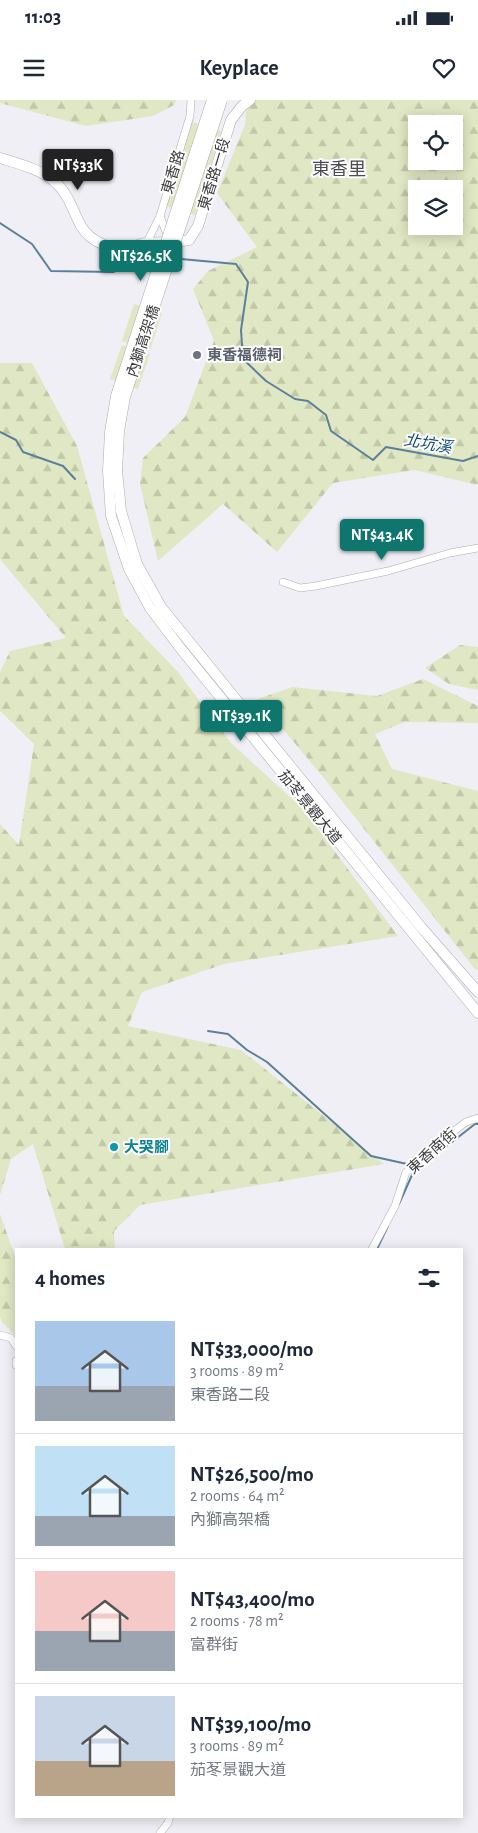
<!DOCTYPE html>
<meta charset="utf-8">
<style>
body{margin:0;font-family:"Alegreya Sans","Noto Sans TC",sans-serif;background:#f2f2f3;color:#1f2937;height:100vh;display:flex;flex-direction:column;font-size:19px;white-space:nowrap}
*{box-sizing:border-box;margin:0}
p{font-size:16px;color:#747a83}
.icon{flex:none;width:28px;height:28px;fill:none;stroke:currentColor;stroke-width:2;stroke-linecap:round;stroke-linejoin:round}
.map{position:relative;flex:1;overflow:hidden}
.panel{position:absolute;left:15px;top:1148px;width:448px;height:570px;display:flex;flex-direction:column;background:#fff;border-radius:0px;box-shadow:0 2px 12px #0003}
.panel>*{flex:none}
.controls{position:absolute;left:408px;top:15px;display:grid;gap:10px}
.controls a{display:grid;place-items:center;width:55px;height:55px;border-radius:0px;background:#fff;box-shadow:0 2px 12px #0003;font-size:25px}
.price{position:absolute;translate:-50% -42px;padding:0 11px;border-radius:5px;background:#0f766e;color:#fff;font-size:16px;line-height:32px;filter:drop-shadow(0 1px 2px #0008)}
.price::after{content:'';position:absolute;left:50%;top:30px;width:15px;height:11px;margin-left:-8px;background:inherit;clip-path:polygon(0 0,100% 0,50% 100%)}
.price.active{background:#222;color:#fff}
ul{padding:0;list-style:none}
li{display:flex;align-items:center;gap:15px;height:125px;padding:0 20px}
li+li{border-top:1px solid #e0e1e3}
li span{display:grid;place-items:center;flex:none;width:140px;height:100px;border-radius:0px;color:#555}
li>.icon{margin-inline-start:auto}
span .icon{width:60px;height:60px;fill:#fffc;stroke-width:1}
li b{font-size:21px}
h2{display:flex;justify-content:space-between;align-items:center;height:60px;padding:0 20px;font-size:21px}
.status{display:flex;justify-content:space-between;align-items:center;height:35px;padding:0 25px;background:#fff;direction:ltr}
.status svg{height:14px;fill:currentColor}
header{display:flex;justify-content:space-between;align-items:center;height:65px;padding:0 20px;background:#fff;font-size:22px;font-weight:700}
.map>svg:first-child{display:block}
.forest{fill:url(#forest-firs);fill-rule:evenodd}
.park{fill:#e0e7c4}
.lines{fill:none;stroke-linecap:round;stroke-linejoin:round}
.stream{stroke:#5c8099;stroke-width:2}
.street-casing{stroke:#aeacb2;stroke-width:8}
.secondary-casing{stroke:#aeacb2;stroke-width:11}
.street{stroke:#fff;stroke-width:7}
.secondary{stroke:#fff;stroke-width:10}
.secondary-bridge-casing{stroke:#aeacb2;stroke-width:11;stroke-linecap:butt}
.secondary-bridge{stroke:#fff;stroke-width:10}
.worship-dot{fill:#6b7280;stroke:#fdfdfe;stroke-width:2}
.culture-dot{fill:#0f9aa8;stroke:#fdfdfe;stroke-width:2}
.labels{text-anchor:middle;stroke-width:4;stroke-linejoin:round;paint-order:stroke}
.street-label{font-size:15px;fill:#3d3d3f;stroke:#fdfdfe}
.worship-label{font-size:15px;font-weight:bold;fill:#5b616d;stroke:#fdfdfe;text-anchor:start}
.culture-label{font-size:15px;font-weight:bold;fill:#0d838f;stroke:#fdfdfe;text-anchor:start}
.water-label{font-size:16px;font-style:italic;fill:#0e4b70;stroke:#fdfdfe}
.quarter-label{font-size:18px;fill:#4d4c52;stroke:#fdfdfe}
</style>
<div class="status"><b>11:03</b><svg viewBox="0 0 49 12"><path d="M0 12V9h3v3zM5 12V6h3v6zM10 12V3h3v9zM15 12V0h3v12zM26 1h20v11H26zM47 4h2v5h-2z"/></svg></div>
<header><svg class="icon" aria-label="menu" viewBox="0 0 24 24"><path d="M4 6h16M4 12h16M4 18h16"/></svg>Keyplace<svg class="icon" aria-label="heart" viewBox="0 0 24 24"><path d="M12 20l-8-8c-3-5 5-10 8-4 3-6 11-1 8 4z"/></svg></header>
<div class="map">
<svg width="478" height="1733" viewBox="0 0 478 1733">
<defs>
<pattern id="forest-firs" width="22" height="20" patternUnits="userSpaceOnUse" patternTransform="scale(1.25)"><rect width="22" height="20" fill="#e0e7c4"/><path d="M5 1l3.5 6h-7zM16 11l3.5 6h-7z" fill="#c1c7a9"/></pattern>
</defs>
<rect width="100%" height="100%" fill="#f0eff5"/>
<g class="forest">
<polygon points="0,0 176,0 174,5 153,16 86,26 0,3"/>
<path d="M247,0H478V385L414,370L333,383L277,452L223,404L158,461L140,384L143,358L185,317L214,241L193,189L208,171L257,147L217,93L245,25ZM416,24H454V61H416ZM416,89H454V126H416Z"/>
<polygon points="0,263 32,263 77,346 124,516 178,572 231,643 303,709 398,836 224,864 142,892 128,926 241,950 384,1064 140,1105 114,1131 115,1149 65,1149 33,1044 11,1059 0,1095 0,724 19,745 34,644 0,611 0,572 10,551 66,538 0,459"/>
<polygon points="460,545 478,547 478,590 449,584 425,568"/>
<polygon points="423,579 478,606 478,623 405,622 375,634 392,669 478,691 478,870 475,869 323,677 258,599 292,587 377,596"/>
<polygon points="0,1114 16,1159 16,1236 2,1222 0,1217"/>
</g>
<g class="park">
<polygon points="192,22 221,31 195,115 166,106"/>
<polygon points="134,204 162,213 150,250 122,241"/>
<polygon points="122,245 150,254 138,289 110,279"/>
</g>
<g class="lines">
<g class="stream">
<polyline points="0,123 32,144 51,171 113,172 142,158"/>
<polyline points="181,159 236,164 248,182 241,230 243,259 266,281 295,299 308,301 326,315 331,331 373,360 386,347 463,361 478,356"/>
<polyline points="0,332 16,340 23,352 63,366 75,379"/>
<polyline points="208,931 228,934 247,950 267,962 371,1056 407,1064"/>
<polyline points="443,1049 475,1024 478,1024"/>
<polyline points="399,1104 412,1075 421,1066"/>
<polyline points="377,1149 388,1126"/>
</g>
<defs>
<g id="street">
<polyline points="160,116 168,137"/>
<polyline points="147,142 160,116 190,16 191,0"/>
<polyline points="283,482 300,488 316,486 388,471 450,453 478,448"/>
<polyline points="372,1149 395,1106 406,1072 436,1052 454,1031 466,1022 478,1018"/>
<polyline points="0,1235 11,1238 16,1246"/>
<polyline points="16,1261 16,1265"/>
<polyline points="160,1733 168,1723 170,1716"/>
</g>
<g id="secondary">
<path d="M0,58C19,64 41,69 56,83C69,94 73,112 81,126C90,142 114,152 132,147C137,146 141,143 146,143C161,141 174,143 189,140L198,126L231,20L242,6L250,0"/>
<polyline points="108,371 111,416 129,469 150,508 181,549 478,913"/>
<polyline points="117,371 121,411 137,464 161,507 421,827 478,892"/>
</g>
</defs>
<use href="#street" class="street-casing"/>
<use href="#secondary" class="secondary-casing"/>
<use href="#street" class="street"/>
<use href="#secondary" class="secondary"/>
<defs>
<g id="secondary-bridge">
<polyline points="108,371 110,332 116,296 212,0"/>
<polyline points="117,371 119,331 125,297 222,0"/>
</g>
</defs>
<use href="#secondary-bridge" class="secondary-bridge-casing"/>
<use href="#secondary-bridge" class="secondary-bridge"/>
</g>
<circle class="worship-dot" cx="197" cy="255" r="5"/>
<circle class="culture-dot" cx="114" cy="1047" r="5"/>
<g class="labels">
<g class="street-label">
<text transform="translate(173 72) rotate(-73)" y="5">東香路</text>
<text transform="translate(214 74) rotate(-73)" y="5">東香路一段</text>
<text transform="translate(143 241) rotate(-72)" y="5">內獅高架橋</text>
<text transform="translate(310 707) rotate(51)" y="5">茄苳景觀大道</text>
<text transform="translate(432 1051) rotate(-42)" y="5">東香南街</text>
</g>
<g class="worship-label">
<text x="207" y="260">東香福德祠</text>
</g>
<g class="culture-label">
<text x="124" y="1052">大哭腳</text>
</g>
<g class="water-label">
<text transform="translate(428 343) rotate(10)" y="6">北坑溪</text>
</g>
<g class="quarter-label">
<text x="339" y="75">東香里</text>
</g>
</g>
</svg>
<div class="controls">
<a><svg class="icon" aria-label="locate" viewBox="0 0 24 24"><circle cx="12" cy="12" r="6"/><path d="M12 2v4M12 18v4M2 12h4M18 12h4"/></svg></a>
<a><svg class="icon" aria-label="layers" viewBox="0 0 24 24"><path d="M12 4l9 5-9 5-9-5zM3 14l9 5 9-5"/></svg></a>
</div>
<b class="price active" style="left:78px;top:91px">NT$33K</b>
<b class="price" style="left:141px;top:182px">NT$26.5K</b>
<b class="price" style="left:382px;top:461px">NT$43.4K</b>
<b class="price" style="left:241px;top:642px">NT$39.1K</b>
<section class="panel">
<h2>4 homes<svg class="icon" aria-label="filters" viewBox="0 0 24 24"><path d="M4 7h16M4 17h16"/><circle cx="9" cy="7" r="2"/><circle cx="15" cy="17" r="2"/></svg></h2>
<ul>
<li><span style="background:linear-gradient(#a9c7e8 65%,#9aa5b1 0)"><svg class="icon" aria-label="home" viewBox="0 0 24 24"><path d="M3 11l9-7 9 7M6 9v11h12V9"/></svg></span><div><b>NT$33,000/mo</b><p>3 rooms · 89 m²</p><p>東香路二段</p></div></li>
<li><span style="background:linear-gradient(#bfe0f5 70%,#9aa5b1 0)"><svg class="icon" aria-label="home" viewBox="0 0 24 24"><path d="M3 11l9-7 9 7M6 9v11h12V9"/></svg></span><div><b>NT$26,500/mo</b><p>2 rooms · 64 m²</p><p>內獅高架橋</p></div></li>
<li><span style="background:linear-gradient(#f6c9c9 60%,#9aa5b1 0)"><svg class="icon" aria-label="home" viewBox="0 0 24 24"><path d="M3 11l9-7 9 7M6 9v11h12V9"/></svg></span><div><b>NT$43,400/mo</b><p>2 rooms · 78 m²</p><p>富群街</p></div></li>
<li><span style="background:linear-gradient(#c9d6e8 65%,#b9a48a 0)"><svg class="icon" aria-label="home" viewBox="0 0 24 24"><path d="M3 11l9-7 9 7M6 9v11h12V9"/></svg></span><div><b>NT$39,100/mo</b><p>3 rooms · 89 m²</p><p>茄苳景觀大道</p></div></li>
</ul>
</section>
</div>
